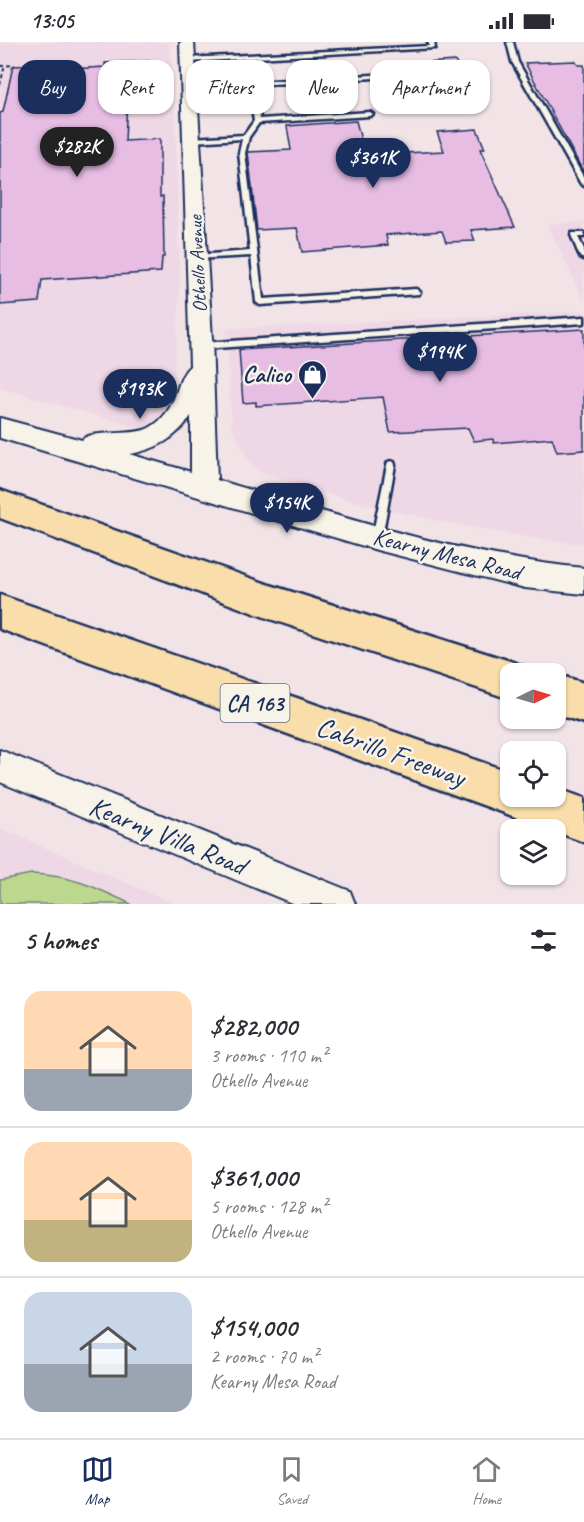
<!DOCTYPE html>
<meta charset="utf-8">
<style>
body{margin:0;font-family:Caveat,sans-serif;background:#f2f2f3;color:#2b2b33;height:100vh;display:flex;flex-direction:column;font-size:22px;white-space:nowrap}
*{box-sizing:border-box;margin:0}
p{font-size:20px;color:#7c7c81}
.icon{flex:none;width:33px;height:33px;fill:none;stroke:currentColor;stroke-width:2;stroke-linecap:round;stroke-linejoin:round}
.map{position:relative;height:862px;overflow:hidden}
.drawer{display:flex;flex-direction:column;background:#fff;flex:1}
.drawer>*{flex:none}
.top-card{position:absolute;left:18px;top:18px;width:549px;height:54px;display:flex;gap:12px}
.needle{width:39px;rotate:85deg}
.fabs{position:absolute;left:500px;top:621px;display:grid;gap:12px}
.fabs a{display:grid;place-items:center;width:66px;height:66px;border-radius:12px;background:#fff;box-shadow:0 2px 4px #0004;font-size:30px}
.price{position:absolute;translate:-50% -51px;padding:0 14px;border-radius:21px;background:#1b2f5e;color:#fff;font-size:20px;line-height:39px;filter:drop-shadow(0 2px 3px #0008)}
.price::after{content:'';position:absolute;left:50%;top:36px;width:18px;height:14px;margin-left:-9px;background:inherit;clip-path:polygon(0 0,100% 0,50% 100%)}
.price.on{background:#222;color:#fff}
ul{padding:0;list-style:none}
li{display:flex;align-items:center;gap:18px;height:150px;padding:0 24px}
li+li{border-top:2px solid #e1e1e2}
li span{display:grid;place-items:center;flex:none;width:168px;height:120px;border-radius:18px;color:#555}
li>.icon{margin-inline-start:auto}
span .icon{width:72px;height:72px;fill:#fffc;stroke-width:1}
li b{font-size:26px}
h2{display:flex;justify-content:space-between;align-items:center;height:72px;padding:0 24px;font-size:26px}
.pill{padding:0 21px;border-radius:18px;background:#fff;box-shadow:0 2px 4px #0004;font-size:21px;line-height:54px}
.pill.on{background:#1b2f5e;color:#fff}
.status{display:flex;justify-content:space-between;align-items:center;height:42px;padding:0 30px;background:#fff;direction:ltr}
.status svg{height:16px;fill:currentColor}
.menu{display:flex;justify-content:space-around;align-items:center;height:84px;border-top:2px solid #e1e1e2;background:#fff;font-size:16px;color:#7c7c81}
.menu a{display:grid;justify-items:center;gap:3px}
.menu .on{color:#1b2f5e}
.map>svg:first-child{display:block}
.built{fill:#efd8e6}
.green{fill:#bcd88f;stroke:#6c8476;stroke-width:1.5}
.building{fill:#e7bde4;stroke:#1b2f5e;stroke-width:1.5}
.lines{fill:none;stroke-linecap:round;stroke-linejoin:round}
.lane-casing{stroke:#1b2f5e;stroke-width:5}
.secondary-casing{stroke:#1b2f5e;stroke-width:4}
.highway-casing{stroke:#1b2f5e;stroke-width:5}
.path{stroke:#1b2f5e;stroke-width:2;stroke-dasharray:4 3;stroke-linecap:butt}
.lane{fill:#f7f3e8;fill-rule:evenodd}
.secondary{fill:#f7f3e8;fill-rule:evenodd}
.highway{fill:#f9deab;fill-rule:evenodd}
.labels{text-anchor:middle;stroke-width:5;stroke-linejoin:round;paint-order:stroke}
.far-street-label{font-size:20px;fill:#1b2f5e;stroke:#f7f3e8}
.shield{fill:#f7f3e8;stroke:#5d6a87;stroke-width:1.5}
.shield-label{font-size:22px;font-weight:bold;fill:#1b2f5e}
.poi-label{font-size:24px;font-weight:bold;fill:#1b2f5e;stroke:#f7f3e8;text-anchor:end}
.street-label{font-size:24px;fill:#1b2f5e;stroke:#f7f3e8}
.near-street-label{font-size:28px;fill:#1b2f5e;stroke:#f7f3e8}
</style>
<div class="status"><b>13:05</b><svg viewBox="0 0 49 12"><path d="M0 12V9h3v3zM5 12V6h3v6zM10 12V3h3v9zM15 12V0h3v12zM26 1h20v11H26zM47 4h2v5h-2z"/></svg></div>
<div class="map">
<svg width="584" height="862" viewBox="0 0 584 862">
<rect width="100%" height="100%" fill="#f2e3e7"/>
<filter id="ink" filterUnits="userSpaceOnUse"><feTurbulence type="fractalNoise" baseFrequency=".0167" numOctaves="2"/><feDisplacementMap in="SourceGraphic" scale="12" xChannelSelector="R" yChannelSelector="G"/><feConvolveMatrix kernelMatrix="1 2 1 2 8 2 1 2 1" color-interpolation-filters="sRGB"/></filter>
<g filter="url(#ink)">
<g class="built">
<polygon points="0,0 168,0 171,12 175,71 180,248 172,369 146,388 0,346"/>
<polygon points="584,180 584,259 547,182"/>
<polygon points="584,269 584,502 542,498 452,482 355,460 263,432 251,423 232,386 226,287"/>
<polygon points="0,786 175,862 0,862"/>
</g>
<path class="green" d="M31,832C71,833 95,845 131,862H0V838Z"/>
<g class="building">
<polygon points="149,19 149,23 159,22 159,55 127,57 125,99 160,97 160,155 163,154 164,215 162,215 161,230 42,238 39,260 0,263 0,71 3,70 13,24 54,22 54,28 105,25 105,21"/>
<polygon points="455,19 470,50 407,53 396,37 396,23"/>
<polygon points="575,19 578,23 584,23 584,131 525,21"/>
<polygon points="356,79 365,113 444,109 437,90 477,87 485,107 480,107 515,185 471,188 475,199 446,200 442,189 386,193 388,203 302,210 297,186 257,188 248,110 291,108 287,84"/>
<polygon points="584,287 584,408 557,410 552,396 494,401 493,397 474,399 468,386 390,390 383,355 256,364 256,360 243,361 239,308"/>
</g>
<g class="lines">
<defs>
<g id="lane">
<polygon points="428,0 434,0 435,6 187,20 184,18 187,16 430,4"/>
<polygon points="507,0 513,0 518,20 584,136 584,144 581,142 512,20"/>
<polygon points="389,32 392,34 391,35 255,43 260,77 370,70 373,72 370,74 259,81 249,95 245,111 263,257 416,247 420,250 419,252 260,263 256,260 251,214 194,217 194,213 197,213 250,209 239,111 242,97 191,100 188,98 191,96 244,93 254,79 248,40 189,42 186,40 187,39 251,36 253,37 254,40"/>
<polygon points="572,191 584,191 584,195 578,195 584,207 584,217 580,215 571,193"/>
<polygon points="584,275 584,281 202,307 198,304 202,301"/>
<polygon points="391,419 394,420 395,423 382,496 380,499 377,500 374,499 372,496 387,423 388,420"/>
</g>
<g id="secondary">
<path d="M180,0H194L212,297L217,438C337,473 459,514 584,526V552L525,546L377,508L0,396V376L82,398C90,387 132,395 149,386C180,369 174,337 190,324ZM191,374V430L129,412C156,408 175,397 191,374Z"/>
<polygon points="0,708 350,849 355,862 294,862 0,740"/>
</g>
<g id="highway">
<polygon points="0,448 270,543 510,619 524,624 527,632 510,632 510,657 270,577 0,476"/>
<polygon points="0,553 510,730 510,754 555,754 555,746 584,756 584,800 0,587"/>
<polygon points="555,632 584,641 584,681 555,672"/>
</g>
</defs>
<use href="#lane" class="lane-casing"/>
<use href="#secondary" class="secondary-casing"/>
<use href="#highway" class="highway-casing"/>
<g class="path">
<polyline points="0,24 15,23"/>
<polyline points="0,43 5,23"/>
</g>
<use href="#lane" class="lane"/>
<use href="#secondary" class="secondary"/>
<use href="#highway" class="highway"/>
</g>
</g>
<defs>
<symbol id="shop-pin" viewBox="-11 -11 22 30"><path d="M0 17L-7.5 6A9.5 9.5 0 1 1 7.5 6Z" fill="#1b2f5e" stroke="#f7f3e8"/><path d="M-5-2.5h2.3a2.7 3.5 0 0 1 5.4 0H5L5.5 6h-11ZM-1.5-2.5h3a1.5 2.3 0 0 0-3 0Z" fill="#fff"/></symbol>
</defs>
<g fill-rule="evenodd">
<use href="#shop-pin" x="296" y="316" width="33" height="45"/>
</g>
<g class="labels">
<g class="far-street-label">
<text transform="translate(197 222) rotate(-93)" y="7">Othello Avenue</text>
</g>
<rect class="shield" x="220.5" y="642" width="69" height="38" rx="4.5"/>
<g class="shield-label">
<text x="255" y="669">CA 163</text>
</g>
<g class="poi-label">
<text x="291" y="340">Calico</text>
</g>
<g class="street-label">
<text transform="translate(447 512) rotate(14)" y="8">Kearny Mesa Road</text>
</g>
<g class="near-street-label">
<text transform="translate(391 709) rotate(20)" y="10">Cabrillo Freeway</text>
<text transform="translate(168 793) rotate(22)" y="10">Kearny Villa Road</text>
</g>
</g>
</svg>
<div class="fabs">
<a><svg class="needle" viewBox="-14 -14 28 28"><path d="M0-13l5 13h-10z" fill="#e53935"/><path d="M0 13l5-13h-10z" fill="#7c7c81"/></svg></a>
<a><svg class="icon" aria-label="locate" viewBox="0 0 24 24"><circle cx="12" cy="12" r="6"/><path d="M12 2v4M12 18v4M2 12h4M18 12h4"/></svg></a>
<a><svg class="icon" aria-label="layers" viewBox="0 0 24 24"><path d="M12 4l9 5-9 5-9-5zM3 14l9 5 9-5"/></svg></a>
</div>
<b class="price on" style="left:77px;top:136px">$282K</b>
<b class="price" style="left:373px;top:147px">$361K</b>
<b class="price" style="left:440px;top:341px">$194K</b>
<b class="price" style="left:140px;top:378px">$193K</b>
<b class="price" style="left:287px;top:492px">$154K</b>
<div class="top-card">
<a class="pill on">Buy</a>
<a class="pill">Rent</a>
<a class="pill">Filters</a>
<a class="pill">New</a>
<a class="pill">Apartment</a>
</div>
</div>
<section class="drawer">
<h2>5 homes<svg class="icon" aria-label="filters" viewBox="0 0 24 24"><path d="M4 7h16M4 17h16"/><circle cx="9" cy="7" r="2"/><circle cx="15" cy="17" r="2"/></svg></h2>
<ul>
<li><span style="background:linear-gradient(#ffd9b3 65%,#9aa5b1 0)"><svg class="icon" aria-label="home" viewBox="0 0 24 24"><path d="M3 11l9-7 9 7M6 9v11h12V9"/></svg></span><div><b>$282,000</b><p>3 rooms · 110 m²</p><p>Othello Avenue</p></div></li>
<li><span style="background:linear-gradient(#ffd9b3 65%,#c2b280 0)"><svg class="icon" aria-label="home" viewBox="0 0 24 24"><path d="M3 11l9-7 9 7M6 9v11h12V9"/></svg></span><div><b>$361,000</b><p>5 rooms · 128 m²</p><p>Othello Avenue</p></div></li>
<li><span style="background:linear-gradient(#c9d6e8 60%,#9aa5b1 0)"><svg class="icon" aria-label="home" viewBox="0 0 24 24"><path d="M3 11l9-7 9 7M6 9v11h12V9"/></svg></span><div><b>$154,000</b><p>2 rooms · 70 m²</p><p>Kearny Mesa Road</p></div></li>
</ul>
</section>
<nav class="menu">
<a class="on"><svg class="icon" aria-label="map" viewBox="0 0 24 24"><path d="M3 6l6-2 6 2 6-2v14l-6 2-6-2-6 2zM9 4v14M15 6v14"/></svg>Map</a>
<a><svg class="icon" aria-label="saved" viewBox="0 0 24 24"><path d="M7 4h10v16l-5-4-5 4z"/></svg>Saved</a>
<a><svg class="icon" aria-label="home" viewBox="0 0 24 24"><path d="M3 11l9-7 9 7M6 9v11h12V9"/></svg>Home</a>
</nav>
